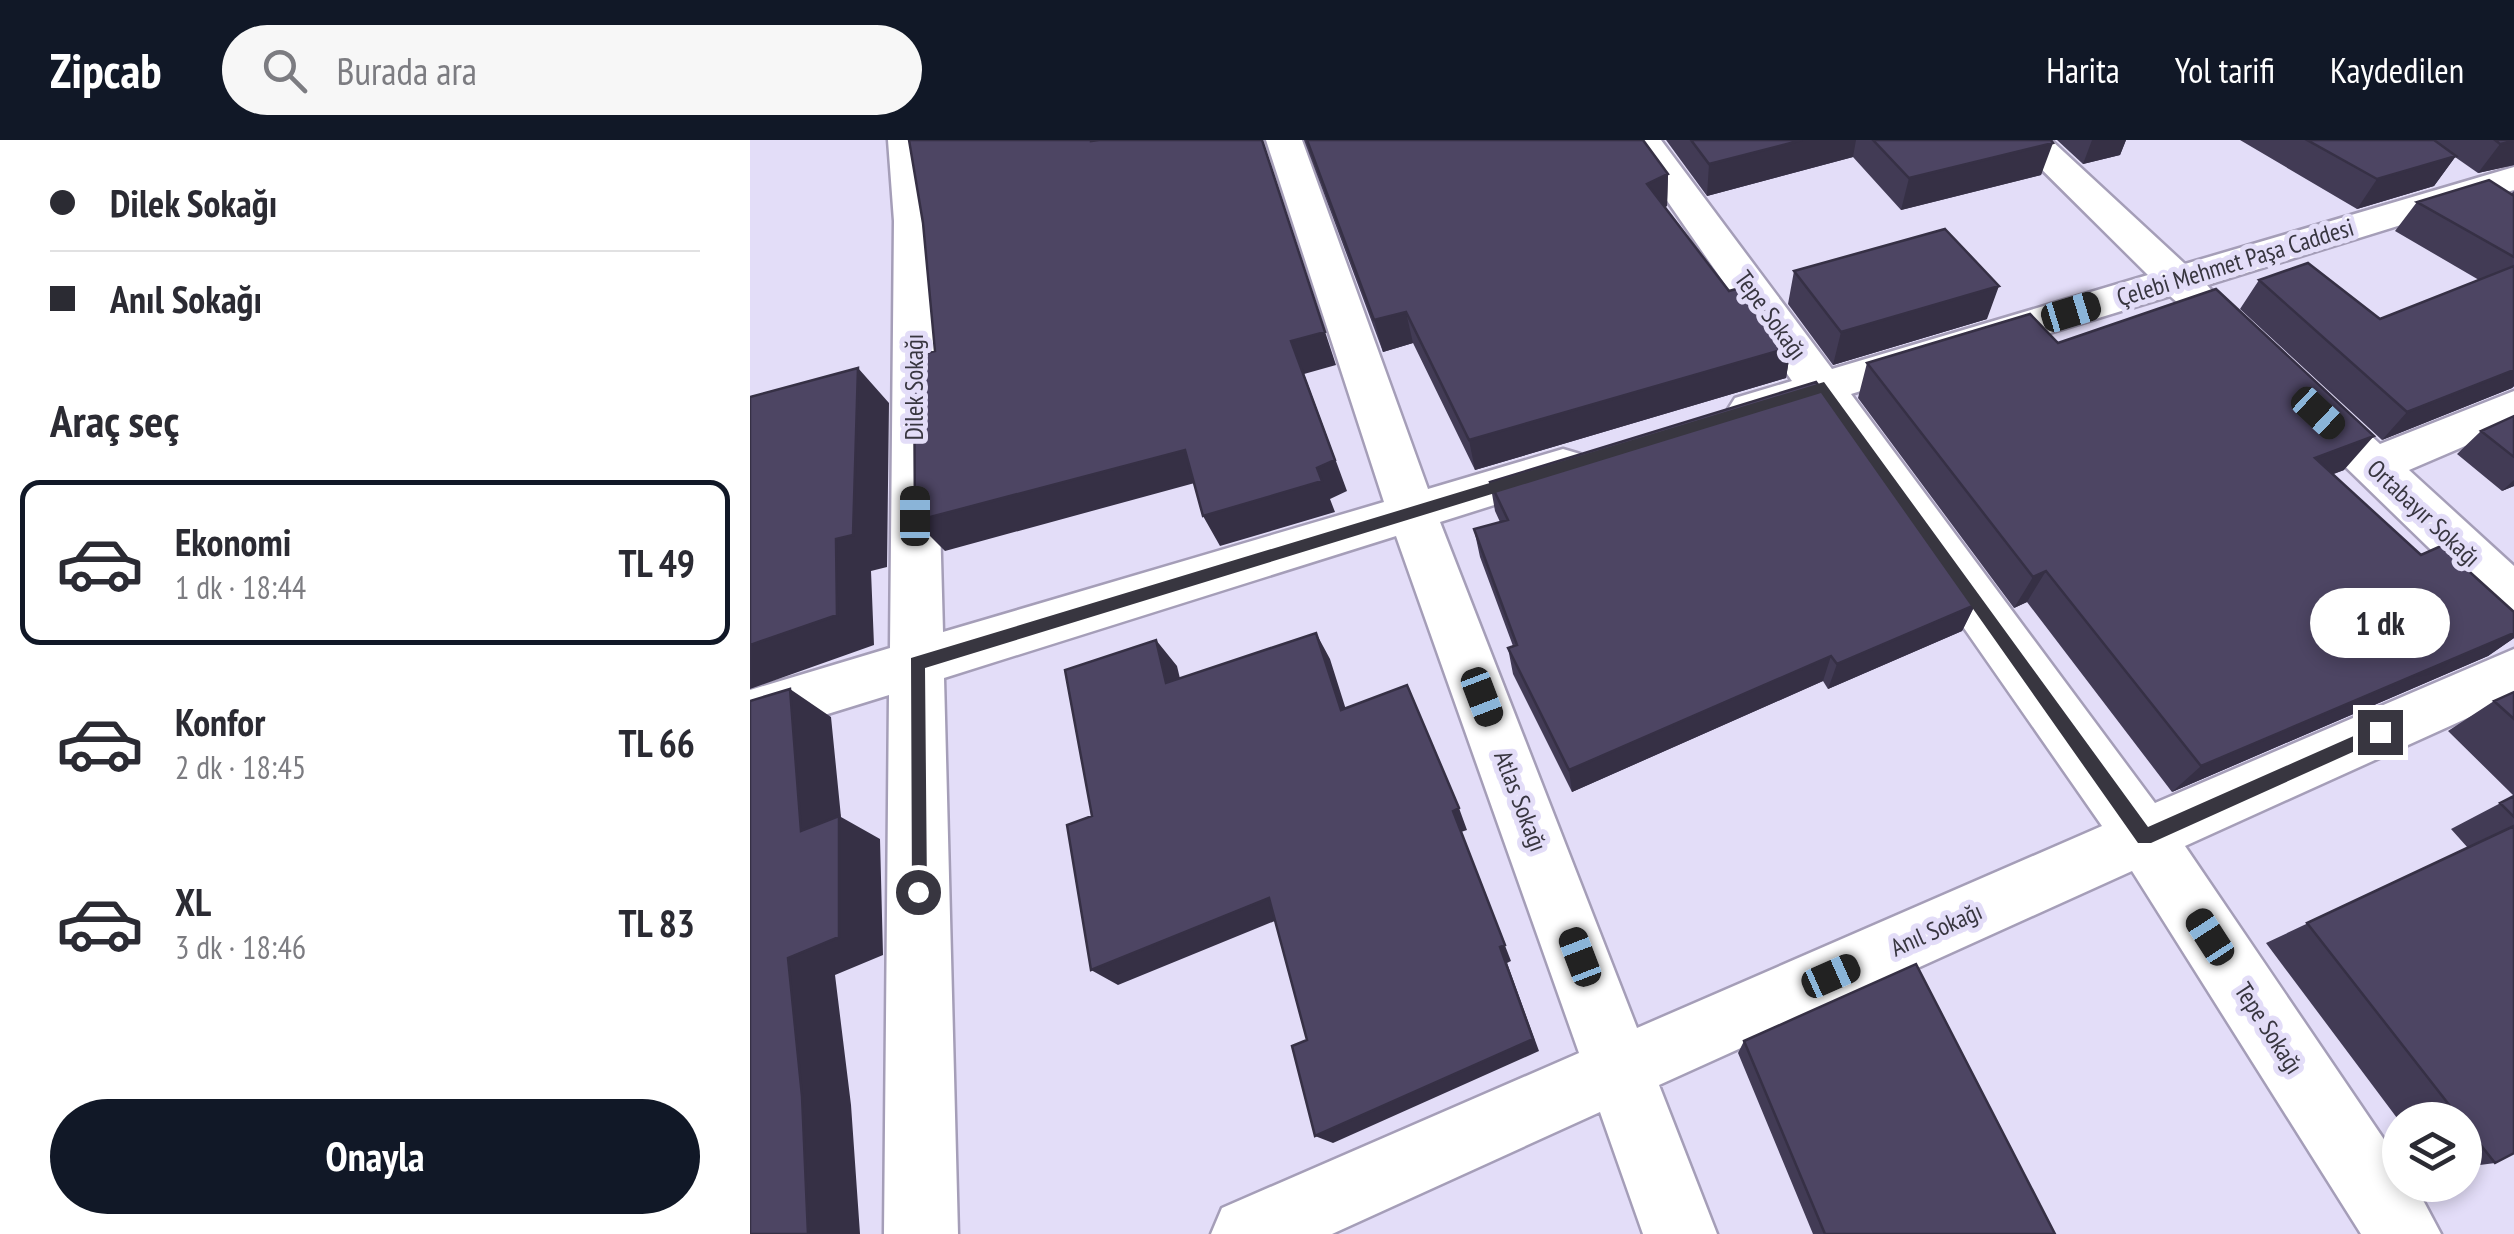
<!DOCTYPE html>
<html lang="tr">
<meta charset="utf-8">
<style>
:root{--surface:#fff;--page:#f7f7f7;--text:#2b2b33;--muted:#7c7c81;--line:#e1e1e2;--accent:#111827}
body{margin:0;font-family:"PT Sans Narrow",sans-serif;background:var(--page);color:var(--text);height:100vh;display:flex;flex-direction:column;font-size:38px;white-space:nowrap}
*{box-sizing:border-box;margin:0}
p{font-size:32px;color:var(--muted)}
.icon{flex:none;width:55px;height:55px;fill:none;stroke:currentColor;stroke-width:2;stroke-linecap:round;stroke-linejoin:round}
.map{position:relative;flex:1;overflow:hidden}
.drawer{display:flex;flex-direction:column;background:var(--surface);width:750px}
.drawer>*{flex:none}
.guide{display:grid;align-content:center;height:220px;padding:0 50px;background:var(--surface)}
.controls{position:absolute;left:1632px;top:962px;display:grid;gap:20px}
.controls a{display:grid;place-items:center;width:100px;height:100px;border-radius:50%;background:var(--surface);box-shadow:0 5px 15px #0003;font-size:50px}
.end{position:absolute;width:45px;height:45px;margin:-22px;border:12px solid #383640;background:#fff;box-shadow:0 0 0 5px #fff}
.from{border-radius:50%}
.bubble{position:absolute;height:70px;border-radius:35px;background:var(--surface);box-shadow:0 5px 15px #0003;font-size:32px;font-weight:600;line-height:70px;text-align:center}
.car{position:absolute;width:30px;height:60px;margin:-30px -15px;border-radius:12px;box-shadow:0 0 8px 2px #0007;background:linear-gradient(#222 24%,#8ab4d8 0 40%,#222 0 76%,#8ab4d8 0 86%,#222 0)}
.guide b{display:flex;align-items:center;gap:35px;height:95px;font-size:38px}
.guide b+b{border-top:2px solid var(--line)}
.guide i{width:25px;height:25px;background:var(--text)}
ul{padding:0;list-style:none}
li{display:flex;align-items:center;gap:30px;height:165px;margin:0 20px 15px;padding:0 30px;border:5px solid transparent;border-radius:20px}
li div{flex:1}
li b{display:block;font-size:38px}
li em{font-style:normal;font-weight:600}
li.selected{border-color:var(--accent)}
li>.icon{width:90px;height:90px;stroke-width:1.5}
h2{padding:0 50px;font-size:45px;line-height:120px}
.cta{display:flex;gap:20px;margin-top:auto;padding:20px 50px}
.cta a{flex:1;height:115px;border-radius:60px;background:var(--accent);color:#fff;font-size:40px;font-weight:600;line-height:115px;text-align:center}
header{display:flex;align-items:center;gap:60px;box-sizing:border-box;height:140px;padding:0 50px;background:var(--accent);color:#fff}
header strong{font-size:48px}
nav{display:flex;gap:55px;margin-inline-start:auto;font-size:35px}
.search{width:700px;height:90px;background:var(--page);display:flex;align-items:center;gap:25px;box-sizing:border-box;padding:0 35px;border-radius:55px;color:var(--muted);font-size:38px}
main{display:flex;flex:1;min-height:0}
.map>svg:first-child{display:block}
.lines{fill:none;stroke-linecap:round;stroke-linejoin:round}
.street-casing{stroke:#a59eb8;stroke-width:5}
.street{fill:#fff;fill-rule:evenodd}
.wall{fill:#423b55}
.shaded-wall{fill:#363045}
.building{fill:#4d4563;stroke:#363045;stroke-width:2.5}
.route{fill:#383640}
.labels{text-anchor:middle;stroke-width:10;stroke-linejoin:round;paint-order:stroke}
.street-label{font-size:25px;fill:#383640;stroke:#e3ddf8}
</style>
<header>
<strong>Zipcab</strong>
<div class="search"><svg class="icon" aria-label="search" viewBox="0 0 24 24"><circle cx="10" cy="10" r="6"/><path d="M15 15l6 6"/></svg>Burada ara</div>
<nav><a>Harita</a><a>Yol tarifi</a><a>Kaydedilen</a></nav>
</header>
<main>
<section class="drawer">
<div class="guide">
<b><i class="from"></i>Dilek Sokağı</b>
<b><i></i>Anıl Sokağı</b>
</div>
<h2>Araç seç</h2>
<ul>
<li class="selected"><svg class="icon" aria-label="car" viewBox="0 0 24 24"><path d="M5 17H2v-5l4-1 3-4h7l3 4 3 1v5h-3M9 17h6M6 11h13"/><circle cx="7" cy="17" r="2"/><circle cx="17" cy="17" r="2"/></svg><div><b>Ekonomi</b><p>1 dk · 18:44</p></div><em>TL 49</em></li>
<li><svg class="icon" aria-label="car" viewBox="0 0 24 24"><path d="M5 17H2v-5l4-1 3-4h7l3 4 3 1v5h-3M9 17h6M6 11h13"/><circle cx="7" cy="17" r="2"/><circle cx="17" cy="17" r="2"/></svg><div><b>Konfor</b><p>2 dk · 18:45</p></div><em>TL 66</em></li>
<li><svg class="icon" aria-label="car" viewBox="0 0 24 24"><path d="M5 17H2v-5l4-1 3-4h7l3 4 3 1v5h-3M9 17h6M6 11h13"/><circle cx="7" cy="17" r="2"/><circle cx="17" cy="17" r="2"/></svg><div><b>XL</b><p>3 dk · 18:46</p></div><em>TL 83</em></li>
</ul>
<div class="cta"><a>Onayla</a></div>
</section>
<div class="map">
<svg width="1764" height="1094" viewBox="0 0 1764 1094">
<rect width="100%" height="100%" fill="#e3ddf8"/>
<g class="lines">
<g class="street-casing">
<path id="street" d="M138,0H174L182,81L193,492L634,362L516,0H552L678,349L813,309L830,314L837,326L830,338L690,382L887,888L1352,686L1060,267L1001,285L985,280L978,269L985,258L1042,241L875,0H911L1082,229L1398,135L1262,0H1301L1435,124L1764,27V50L1457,145L1469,159L1463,169C1443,174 1435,170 1420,156L1101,254L1405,663L1764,509V557L1435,706L1650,1023V1045H1665L1691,1094H1611L1382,731L909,945L967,1094H893L850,972L582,1094H461L472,1068L829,913L646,396L194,538L208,1094H134L139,555L0,598V550L140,508L144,81Z
M1554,244L1570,249L1630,304L1764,251V285L1659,330L1764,426V479L1746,473L1538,271L1531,260L1538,249Z"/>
</g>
<use href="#street" class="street"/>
</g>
<path class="wall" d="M554,0H893L918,34L917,66L915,67L979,151L1041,207L1036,238L725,330L663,203L633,212Z
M916,0H1301L1291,35L1151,70L1103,17L957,56Z
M1307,0H1376L1370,15L1333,24Z
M1490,0H1764V25L1728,33L1705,17L1684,46L1607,69Z
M1764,51V246L1762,248L1632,300L1490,169L1509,140L1630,179L1729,140L1645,91L1667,62L1761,54Z
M1044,131L1237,179L1083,225L1038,164Z
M1308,203L1594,330L1583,334L1671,415L1764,472V498L1738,516L1422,652L1277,462L1264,468L1108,258L1117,223Z
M1764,276V346L1752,351L1707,314L1731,291Z
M740,342L1225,465L1212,491L1078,549L1073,541L822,652L763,534L758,508L763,506L730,417L724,389L750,382L745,371Z
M1764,552V1013L1745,1023L1715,1027V980H1650V982L1516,803L1718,708L1701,689L1764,656L1698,591L1744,561Z
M994,901L1305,1094H1063L988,913Z"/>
<path class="shaded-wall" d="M512,0L586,225L554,234L597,351L580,359L585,372L470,406L453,376L567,328L541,201Z
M1052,0H1106L1103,17L957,56L959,24Z
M1342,0H1376L1370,15L1333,24Z
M1764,1V25L1728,33L1750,4Z
M1303,3L1291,35L1151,70L1159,38Z
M1706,16L1684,46L1607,69L1627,39Z
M918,34L917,66L897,76V44Z
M1249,146L1237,179L1083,225L1091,192Z
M656,172L663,203L633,212L624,180Z
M1041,207L1036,238L725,330L719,300Z
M1764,220V246L1762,248L1632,300L1657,272Z
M108,228L139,263L137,427L121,431L124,505L0,549V505Z
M1624,296L1594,330L1537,352L1565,318Z
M435,310L452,341L195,411L165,381Z
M1764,340V346L1752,351Z
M1296,431L1277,462L1264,468L1283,437Z
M1225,465L1212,491L1078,549L1087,524Z
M566,493L580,519L604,595L591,570Z
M1764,493V498L1738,516L1422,652L1451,626Z
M406,500L427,526L437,568L416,543Z
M1081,516L1073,541L822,652L819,630Z
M40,549L81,577L91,677L130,699L133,815L85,835L101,965L110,1094H58L38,818L51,691Z
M709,668L717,690L711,692L761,821L757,823L789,911L583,1003L565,996L703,671Z
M519,758L537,776L368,845L341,830Z"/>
<path class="building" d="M159,0H341V1L349,0H512L575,192L541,201L585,320L567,328L572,341L453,376L435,310L165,381L164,216L185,211L173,83Z
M557,0H893L918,34L897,44L979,151L997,146L1041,207L719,300L656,172L624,180Z
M941,0H1052L959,24Z
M1123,0H1301L1303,3L1159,38Z
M1557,0H1684L1706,16L1627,39Z
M1745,0H1764V1L1750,4Z
M1739,40L1764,56V117L1667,62Z
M1195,89L1249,146L1091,192L1044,131Z
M1558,123L1630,179L1764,126V230L1657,272L1509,140Z
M1466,149L1624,296L1565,318L1671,415L1691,406L1764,472V493L1451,626L1296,431L1283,437L1117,223L1280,174L1308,203Z
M108,228L103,395L86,399L87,475L0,505V257Z
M1066,242L1225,465L1087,524L1081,516L819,630L758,508L767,505L724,389L758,380L740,342Z
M1764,276V317L1731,291Z
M566,493L591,570L657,545L709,668L703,671L755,805L750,807L783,899L565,996L542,906L557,900L519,758L341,830L317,685L342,676L315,530L406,500L416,543Z
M40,549L51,691L89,676V797L38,818L52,956L58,1094H0V561Z
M1764,552V579L1744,561Z
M1764,656V677L1750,663Z
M1764,686V1013L1745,1023L1715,985V980H1711L1557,783Z
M1166,824L1305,1094H1075L994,901Z"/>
<path class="route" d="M1074,242L1398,687L1624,587H1636V597L1401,703H1388L1071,253L175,528L177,752L175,758H162L161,518Z"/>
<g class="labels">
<g class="street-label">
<text transform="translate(1485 122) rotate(-17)" y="9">Çelebi Mehmet Paşa Caddesi</text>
<text transform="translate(1021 175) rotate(54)" y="9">Tepe Sokağı</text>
<text transform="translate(164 247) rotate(-90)" y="9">Dilek Sokağı</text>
<text transform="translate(1674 373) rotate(43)" y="9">Ortabayır Sokağı</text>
<text transform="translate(771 661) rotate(69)" y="9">Atlas Sokağı</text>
<text transform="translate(1186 789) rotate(-24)" y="9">Anıl Sokağı</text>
<text transform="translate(1519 888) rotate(57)" y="9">Tepe Sokağı</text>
</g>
</g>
</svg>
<div class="controls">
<a><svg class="icon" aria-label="layers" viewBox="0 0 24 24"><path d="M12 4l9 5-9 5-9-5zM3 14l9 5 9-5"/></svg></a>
</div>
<i class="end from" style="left:168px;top:752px"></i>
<i class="end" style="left:1630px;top:592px"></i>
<div class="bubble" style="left:1560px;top:448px;width:140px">1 dk</div>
<i class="car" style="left:1321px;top:172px;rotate:73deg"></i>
<i class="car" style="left:1568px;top:273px;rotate:133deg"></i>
<i class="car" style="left:165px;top:376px;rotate:0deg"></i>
<i class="car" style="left:732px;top:557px;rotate:159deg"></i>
<i class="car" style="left:1460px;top:797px;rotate:327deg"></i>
<i class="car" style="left:830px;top:817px;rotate:339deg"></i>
<i class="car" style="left:1081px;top:836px;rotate:66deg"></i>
</div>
</main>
